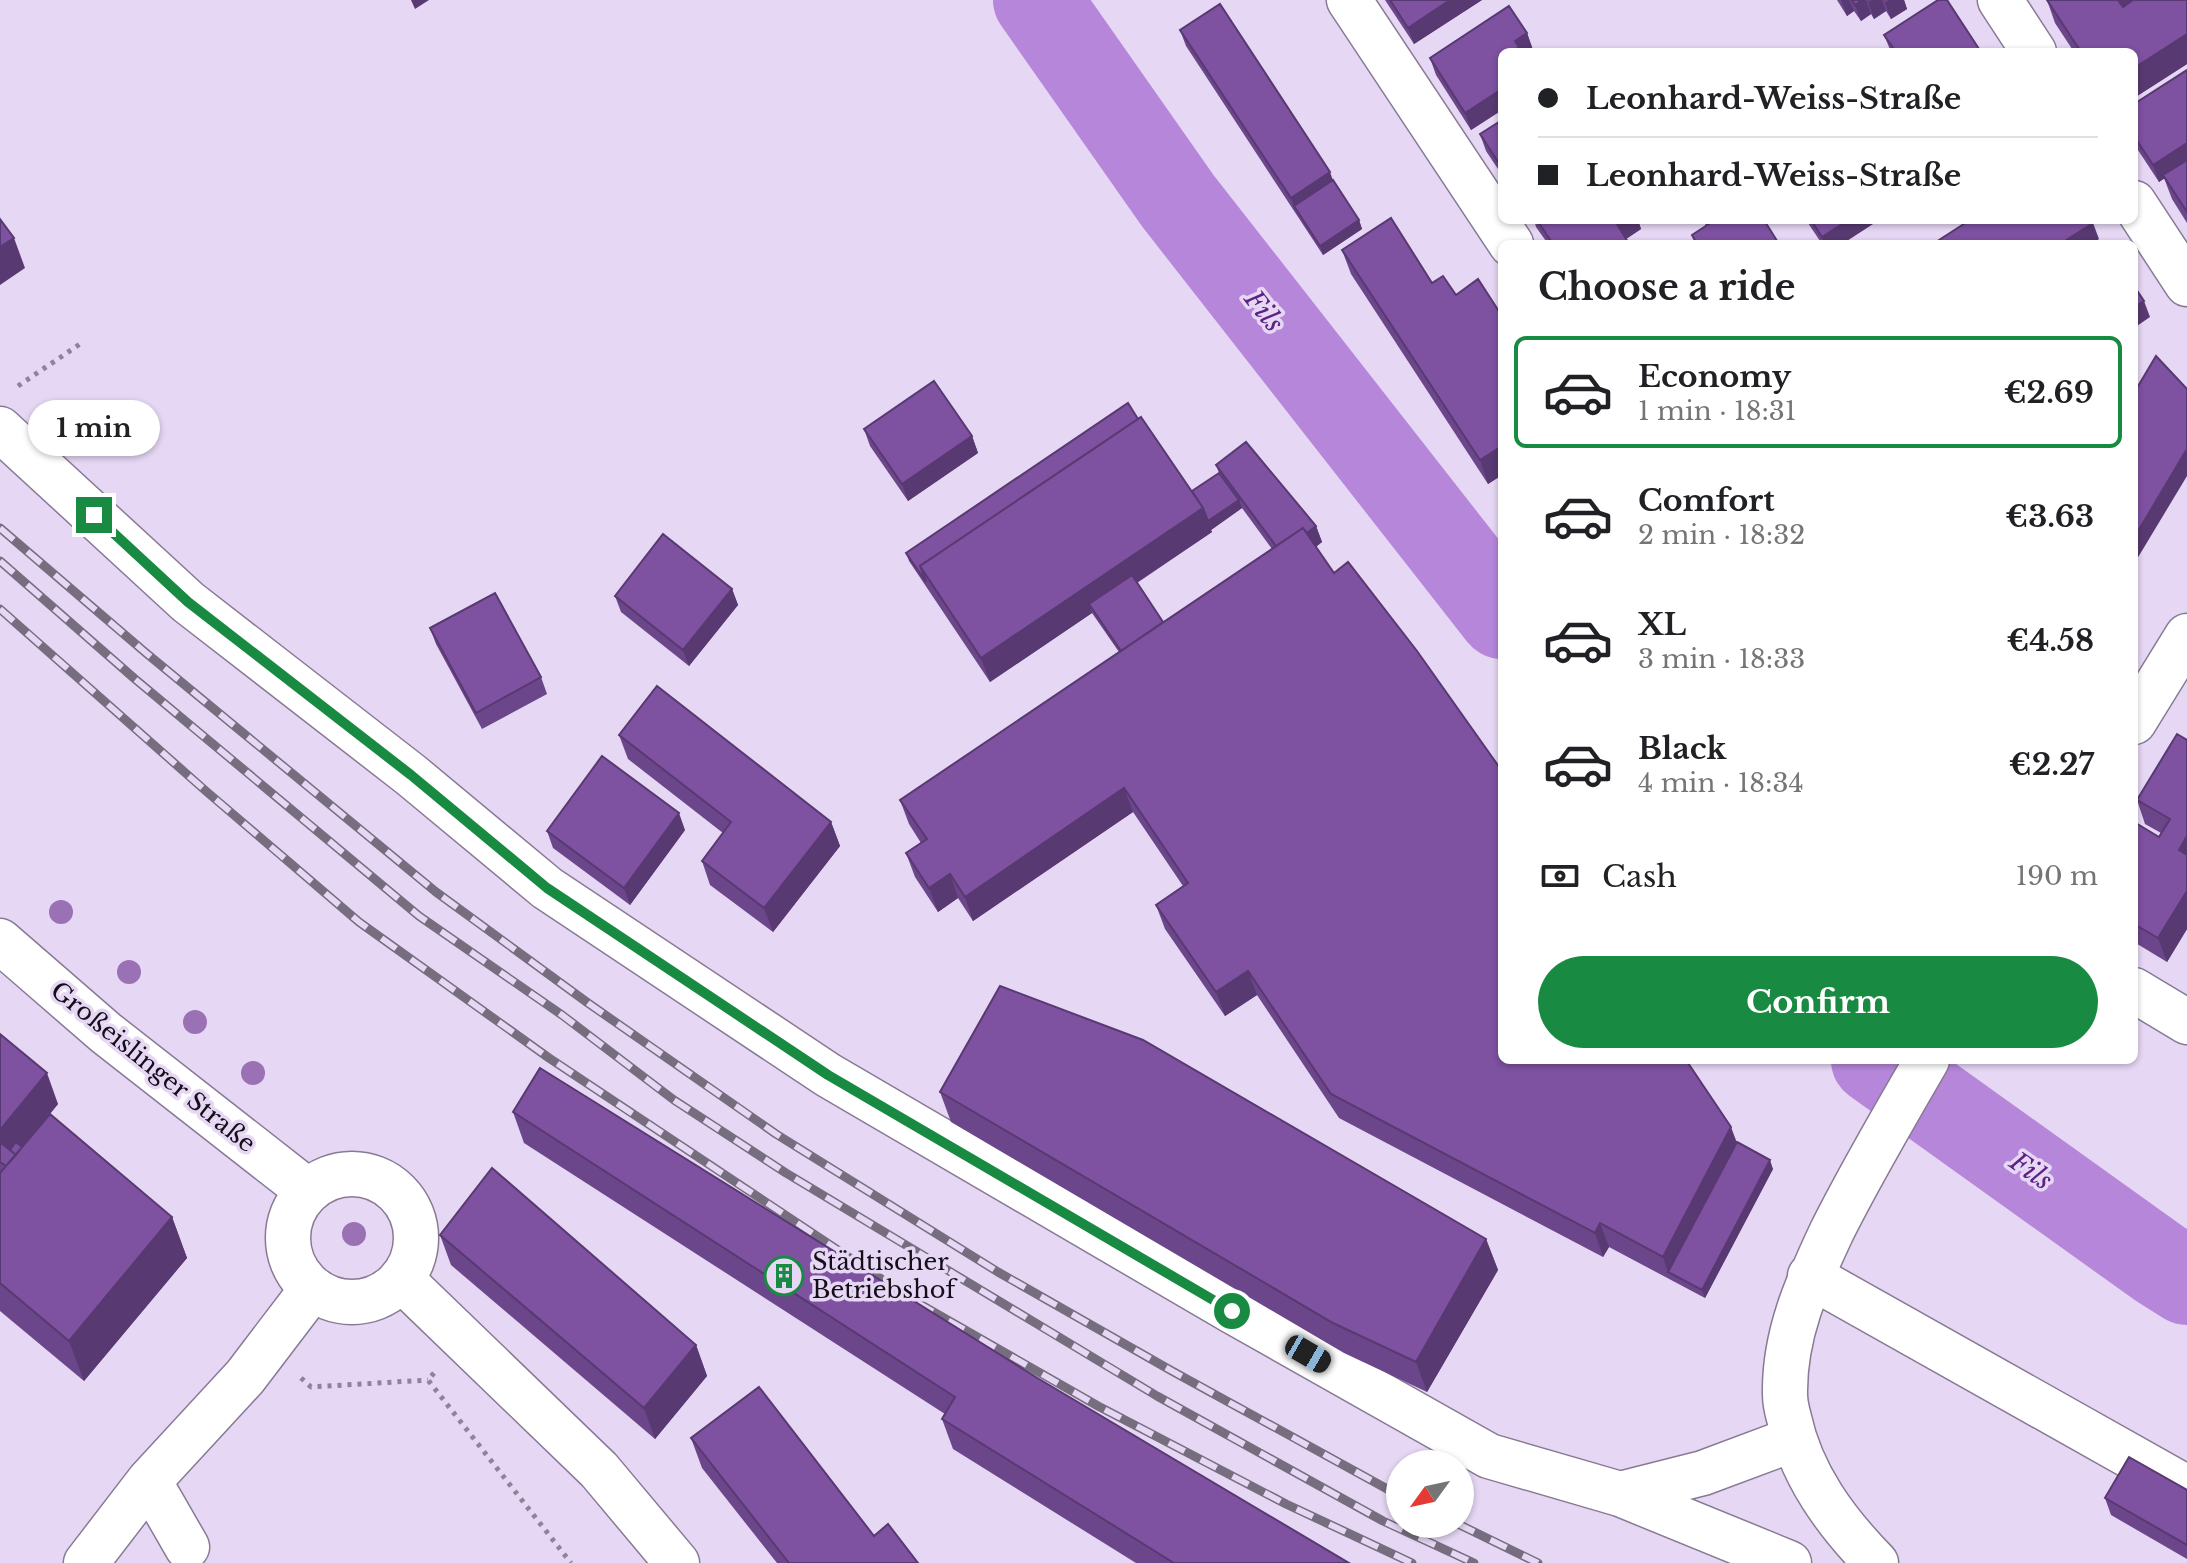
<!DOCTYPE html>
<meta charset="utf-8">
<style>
:root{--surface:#fff;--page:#f2f2f2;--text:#202124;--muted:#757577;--line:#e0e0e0;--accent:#198a42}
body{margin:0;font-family:"Libre Baskerville",serif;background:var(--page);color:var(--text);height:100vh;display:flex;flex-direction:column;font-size:30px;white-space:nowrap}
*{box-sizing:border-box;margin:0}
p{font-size:26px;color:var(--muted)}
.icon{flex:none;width:44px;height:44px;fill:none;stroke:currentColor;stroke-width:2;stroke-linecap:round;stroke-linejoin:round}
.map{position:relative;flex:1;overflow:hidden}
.side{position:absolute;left:1498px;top:240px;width:640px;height:824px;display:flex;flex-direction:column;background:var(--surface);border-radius:12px;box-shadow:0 2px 6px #0004}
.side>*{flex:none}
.top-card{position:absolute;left:1498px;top:48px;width:640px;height:176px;border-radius:12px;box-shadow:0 2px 6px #0004;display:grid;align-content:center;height:176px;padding:0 40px;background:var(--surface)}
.needle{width:52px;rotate:237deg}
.controls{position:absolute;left:1386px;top:1450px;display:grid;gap:16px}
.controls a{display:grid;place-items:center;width:88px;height:88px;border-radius:50%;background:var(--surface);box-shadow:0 2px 6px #0004;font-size:40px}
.end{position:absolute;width:36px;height:36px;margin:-18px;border:10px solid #198a42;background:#fff;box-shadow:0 0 0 4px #fff}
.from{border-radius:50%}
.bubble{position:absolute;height:56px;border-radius:28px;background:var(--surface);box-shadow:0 2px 6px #0004;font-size:26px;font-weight:700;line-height:56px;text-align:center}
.car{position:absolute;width:24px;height:48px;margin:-24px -12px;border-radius:10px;box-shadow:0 0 6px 2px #0007;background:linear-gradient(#222 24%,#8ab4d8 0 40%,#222 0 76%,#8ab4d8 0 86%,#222 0)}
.top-card b{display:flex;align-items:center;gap:28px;height:76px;font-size:30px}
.top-card b+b{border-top:2px solid var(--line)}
.top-card i{width:20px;height:20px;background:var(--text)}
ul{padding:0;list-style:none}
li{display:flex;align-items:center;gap:24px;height:112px;margin:0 16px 12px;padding:0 24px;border:4px solid transparent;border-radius:12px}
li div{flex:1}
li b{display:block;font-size:30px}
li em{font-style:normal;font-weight:700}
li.selected{border-color:var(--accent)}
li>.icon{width:72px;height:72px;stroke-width:1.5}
h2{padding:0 40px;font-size:36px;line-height:96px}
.pay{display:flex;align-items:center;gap:20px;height:88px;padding:0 40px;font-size:30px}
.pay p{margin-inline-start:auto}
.button{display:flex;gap:16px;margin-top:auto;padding:16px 40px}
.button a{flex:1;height:92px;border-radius:48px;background:var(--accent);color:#fff;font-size:32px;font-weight:700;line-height:92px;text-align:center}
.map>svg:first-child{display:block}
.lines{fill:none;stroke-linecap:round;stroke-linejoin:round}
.river{stroke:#b586da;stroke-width:88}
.minor-casing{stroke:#887a94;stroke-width:47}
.major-casing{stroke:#887a94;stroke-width:47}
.path{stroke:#8e8398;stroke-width:5;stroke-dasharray:4 6;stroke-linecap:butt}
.minor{stroke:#fff;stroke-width:44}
.major{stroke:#fff;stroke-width:44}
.rail-casing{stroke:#766d7f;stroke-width:9}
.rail{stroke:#e6d7f4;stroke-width:6;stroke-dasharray:18;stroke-linecap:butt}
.tree{fill:#9a71b5}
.wall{fill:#6c468a;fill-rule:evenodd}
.shaded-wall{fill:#583971}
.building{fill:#7e51a1;stroke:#583971;stroke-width:2}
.route{stroke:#198a42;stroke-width:10}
.labels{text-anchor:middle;stroke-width:7;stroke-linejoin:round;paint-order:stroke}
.street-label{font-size:24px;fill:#130e17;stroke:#e6d7f4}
.poi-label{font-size:24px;fill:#130e17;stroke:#e6d7f4;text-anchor:start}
.water-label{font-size:26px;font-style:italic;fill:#5d2184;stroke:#e6d7f4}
</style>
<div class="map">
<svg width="2187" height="1563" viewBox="0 0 2187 1563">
<rect width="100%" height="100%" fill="#e6d7f4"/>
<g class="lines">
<path class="river" d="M1037,0L1178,201L1502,615
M1875,1060L2160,1264L2187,1281"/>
<g class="minor-casing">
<path id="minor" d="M1349,0L1511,244
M2000,0L2034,52
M2134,203L2187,284
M0,429L188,602L411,775L547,888L828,1075L1232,1311L1489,1456L1620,1494L1789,1563
M2134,990L2187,1022
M1810,1276L2187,1488
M1620,1494L1703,1473L1794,1439
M187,1547L149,1481L245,1377L312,1289
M86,1563L149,1481"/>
</g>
<g class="major-casing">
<path id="major" d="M2134,722L2187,636
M0,941L106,1033L308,1191
M288 1238a64 64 0 1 1 128 0a64 64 0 1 1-128 0Z
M401,1279L599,1470L677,1563
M1876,1563C1836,1522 1801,1475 1789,1418C1787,1411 1785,1402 1785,1394C1784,1335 1807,1284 1832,1231C1861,1173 1894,1117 1927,1060"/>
</g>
<path class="path" d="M18,386L80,344
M434,1373L428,1380L571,1563
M301,1378L311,1387L428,1380"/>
<use href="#minor" class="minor"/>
<use href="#major" class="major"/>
<g class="rail-casing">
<path id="rail" d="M0,528L146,653L436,892L588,1003L776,1134L998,1272L1172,1371L1400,1496
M0,561L135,679L419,916L562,1015L674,1100L786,1173L1157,1396L1383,1521L1474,1563
M0,609L207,792L359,922L549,1058L916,1302L1098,1406L1286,1504L1412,1563
M1458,1524L1538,1563"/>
</g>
<use href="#rail" class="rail"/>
</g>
<g class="tree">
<circle cx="61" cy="912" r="12"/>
<circle cx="129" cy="972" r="12"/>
<circle cx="195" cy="1022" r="12"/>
<circle cx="253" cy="1073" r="12"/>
<circle cx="354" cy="1234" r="12"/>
</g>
<path class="wall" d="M1385,0H1482L1414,44Z
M1837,0H1904L1907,9L1891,19L1886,11L1874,19L1871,14L1861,21L1854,11L1847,16Z
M2047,0L2187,64L2134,98V52H2074L2055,23Z
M1509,6L1527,33L1533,50L1529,52H1502V110L1471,130L1436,75L1430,58Z
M1180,30L1333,180L1359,220L1362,229L1323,255L1186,46Z
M1884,35L1981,52H1891Z
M2187,70V223L2172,199L2164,178L2159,182L2134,144V104Z
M1502,120V175L1486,151L1480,134Z
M1534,220H1638L1641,229L1626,239L1629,244H1548L1536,227Z
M1806,220H1879L1842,244H1822Z
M1342,250L1432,283L1502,316V475L1488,484L1351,274Z
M1138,419L1192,491L1219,473L1216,465L1316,526L1322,542L1316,547L1502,1060L1737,1142L1773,1169L1705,1298L1609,1247L1603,1257L1339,1118L1257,995L1225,1016L1165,929L1156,905L1183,886L1133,812L973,921L958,898L938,912L915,877L906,853L921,843L909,824L900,800L1119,652L1092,613L990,682L909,561L906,553ZM1242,508L1272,549L1163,622L1137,583L1212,532L1211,530Z
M864,429L972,436L978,453L908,501L870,446Z
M732,589L738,605L689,666L621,612L615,596Z
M430,628L541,677L547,694L482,729L436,644Z
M619,735L831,822L840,846L773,932L710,885L702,861L723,833L628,759Z
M2187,740V929L2167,962L2134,942V822L2159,837L2161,833L2145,824L2137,800Z
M685,830L630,905L553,848L547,831Z
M0,1034L58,1104L50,1114L172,1217L187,1258L84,1381L0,1311Z
M940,1092L1486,1239L1498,1270L1427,1392L1344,1353L951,1122Z
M513,1112L1039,1379L1349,1563H1136L953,1449L942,1419L945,1414L524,1143Z
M440,1235L696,1345L707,1376L655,1439L451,1265Z
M691,1438L874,1536L918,1563H777L702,1468Z
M2187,1490V1559L2111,1515L2105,1498Z"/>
<path class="shaded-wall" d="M411,0H429L415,9Z
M1450,0H1482L1414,44L1408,28Z
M1841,0H1849L1854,11L1847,16Z
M1862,0H1866L1871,14L1861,21L1855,5Z
M1872,0H1882L1886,11L1874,19L1868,2Z
M1889,0H1904L1907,9L1891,19L1885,3Z
M2115,0H2143L2121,14Z
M1527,33L1533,50L1529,52H1513L1515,41Z
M2187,34V64L2134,98V68Z
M1502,89V110L1471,130L1465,113Z
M2187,143V164L2159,182L2153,165Z
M1330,172L1336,189L1294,206L1291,198Z
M1359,220L1362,229L1323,255L1320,246Z
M1623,220H1638L1641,229L1623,241L1617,224Z
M1848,220H1879L1842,244H1824L1822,237Z
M2093,223L2099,239L2092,244H2060Z
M14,238L25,268L0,285V247Z
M2144,301L2150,317L2134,328V307Z
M972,436L978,453L908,501L902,484Z
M1502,446V475L1488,484L1480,460Z
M2187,449V476L2134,564V538Z
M1239,500L1242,508L1211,530L1212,532L1094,611L1089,604L1092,613L990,682L981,658L1203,508Z
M1316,526L1322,542L1286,569L1280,553Z
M732,589L738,605L689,666L683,650Z
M1124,788L1133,812L973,921L965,897Z
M679,813L685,830L630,905L624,888Z
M831,822L840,846L773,932L764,908Z
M2187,836V872L2179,850Z
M950,874L958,898L938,912L929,888Z
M2187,891V929L2167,962L2158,938Z
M1248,971L1257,995L1225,1016L1216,992Z
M47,1073L58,1104L12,1159L0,1145V1130Z
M1731,1127L1740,1151L1668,1272L1663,1257Z
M1770,1160L1773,1169L1705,1298L1702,1290Z
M172,1217L187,1258L84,1381L69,1341Z
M1600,1223L1609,1247L1603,1257L1595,1233Z
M1486,1239L1498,1270L1427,1392L1416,1362Z
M696,1345L707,1376L655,1439L644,1408Z"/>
<path class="building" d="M1390,0H1450L1408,28Z
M1852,0H1862L1855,5Z
M1938,0H1947L1981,52H1896L1884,35Z
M2047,0H2118L2123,7L2133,0H2187V34L2134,68V52H2081Z
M1220,4L1330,172L1291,198L1180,30Z
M1509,6L1527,33L1515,41L1519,47L1513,52H1502V89L1465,113L1430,58Z
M2187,70V143L2153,165L2134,136V104Z
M1502,120V168L1480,134Z
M2187,160V212L2163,175Z
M1333,180L1359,220L1320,246L1294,206Z
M1391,218L1432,283L1443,276L1456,295L1478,279L1502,316V446L1480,460L1342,250Z
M0,219L14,238L0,247Z
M1537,220H1623L1617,224L1629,244H1553Z
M1703,220H1715L1707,225Z
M1715,220H1764L1779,244H1697L1692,235Z
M1811,220H1848L1822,237Z
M1970,220H2091L2093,223L2060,244H1933Z
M2134,286L2144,301L2134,307Z
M2156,356L2187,389V449L2134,538V393Z
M934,381L972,436L902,484L864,429Z
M1128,403L1138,419L920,566L926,582L906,553Z
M1141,417L1203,508L981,658L920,566Z
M1246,442L1316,526L1307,533L1303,528L1276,546L1216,465Z
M1219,473L1239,500L1208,521L1203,508L1192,491Z
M1303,528L1334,573L1348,562L1417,651L1502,771V1060H1686L1731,1127L1663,1257L1600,1223L1595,1233L1331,1094L1248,971L1216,992L1156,905L1188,883L1124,788L965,897L950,874L929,888L906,853L927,839L900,800Z
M663,534L732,589L683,650L615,596Z
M1132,575L1163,622L1121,651L1089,604Z
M495,593L541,677L476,713L430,628Z
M657,686L831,822L764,908L702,861L731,822L619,735Z
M2177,734L2187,740V836L2179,850L2187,855V891L2158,938L2134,924V822L2159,837L2170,819L2137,800Z
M602,756L679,813L624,888L547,831Z
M1000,986L1143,1040L1486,1239L1416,1362L1333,1323L940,1092Z
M0,1034L47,1073L0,1130Z
M540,1068L1039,1379L1349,1563H1174L942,1419L955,1397L513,1112Z
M50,1114L172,1217L69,1341L0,1283V1173Z
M0,1142L16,1155L6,1166L0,1162Z
M16,1142L22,1147L16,1155L10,1150Z
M1737,1142L1770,1160L1702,1290L1668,1272Z
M492,1168L696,1345L644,1408L440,1235Z
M759,1387L874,1536L888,1524L918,1563H789L691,1438Z
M2129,1457L2187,1490V1545L2105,1498Z"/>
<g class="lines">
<path class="route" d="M94,515L188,602L411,775L547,888L828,1075L1232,1311"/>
</g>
<defs>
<g id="building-ring" transform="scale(2)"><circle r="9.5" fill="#e6d7f4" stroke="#198a42" stroke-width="1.5"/><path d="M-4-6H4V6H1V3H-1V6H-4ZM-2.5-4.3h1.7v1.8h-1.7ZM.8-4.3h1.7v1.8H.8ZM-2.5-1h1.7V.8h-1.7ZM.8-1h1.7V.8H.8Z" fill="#198a42"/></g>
</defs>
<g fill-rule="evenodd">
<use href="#building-ring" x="784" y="1276"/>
</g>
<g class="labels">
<g class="street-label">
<text transform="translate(153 1067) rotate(39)" y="8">Großeislinger Straße</text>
</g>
<g class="poi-label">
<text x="812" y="1270">Städtischer<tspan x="812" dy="28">Betriebshof</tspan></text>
</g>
<g class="water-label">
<text transform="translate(1264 311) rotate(52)" y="9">Fils</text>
<text transform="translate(2031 1171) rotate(35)" y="9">Fils</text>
</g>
</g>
</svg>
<div class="controls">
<a><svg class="needle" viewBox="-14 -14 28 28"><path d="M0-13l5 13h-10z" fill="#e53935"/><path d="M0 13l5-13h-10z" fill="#757577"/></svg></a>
</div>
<i class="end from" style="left:1232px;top:1311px"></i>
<i class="end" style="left:94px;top:515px"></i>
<div class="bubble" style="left:28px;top:400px;width:132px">1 min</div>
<i class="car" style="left:1308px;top:1354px;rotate:120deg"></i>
<div class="top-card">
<b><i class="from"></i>Leonhard-Weiss-Straße</b>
<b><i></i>Leonhard-Weiss-Straße</b>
</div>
<section class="side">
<h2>Choose a ride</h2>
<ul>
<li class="selected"><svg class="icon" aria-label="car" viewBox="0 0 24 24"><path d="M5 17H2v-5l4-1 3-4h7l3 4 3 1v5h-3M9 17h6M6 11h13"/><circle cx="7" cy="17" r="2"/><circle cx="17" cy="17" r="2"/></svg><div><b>Economy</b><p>1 min · 18:31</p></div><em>€2.69</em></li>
<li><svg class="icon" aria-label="car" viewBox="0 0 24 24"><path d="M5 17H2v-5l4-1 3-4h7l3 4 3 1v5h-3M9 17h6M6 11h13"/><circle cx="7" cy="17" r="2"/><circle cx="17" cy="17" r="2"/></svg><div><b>Comfort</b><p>2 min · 18:32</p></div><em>€3.63</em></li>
<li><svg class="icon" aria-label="car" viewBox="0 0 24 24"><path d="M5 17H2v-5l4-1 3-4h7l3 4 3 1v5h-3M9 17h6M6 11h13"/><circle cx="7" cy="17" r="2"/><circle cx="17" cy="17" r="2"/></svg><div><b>XL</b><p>3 min · 18:33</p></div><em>€4.58</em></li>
<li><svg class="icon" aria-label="car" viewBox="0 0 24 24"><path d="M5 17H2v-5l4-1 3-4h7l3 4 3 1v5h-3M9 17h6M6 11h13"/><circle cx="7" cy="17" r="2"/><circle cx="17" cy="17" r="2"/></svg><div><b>Black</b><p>4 min · 18:34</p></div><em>€2.27</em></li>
</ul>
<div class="pay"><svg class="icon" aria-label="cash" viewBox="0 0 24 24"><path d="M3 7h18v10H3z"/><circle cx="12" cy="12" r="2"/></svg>Cash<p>190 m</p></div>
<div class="button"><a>Confirm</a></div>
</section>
</div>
